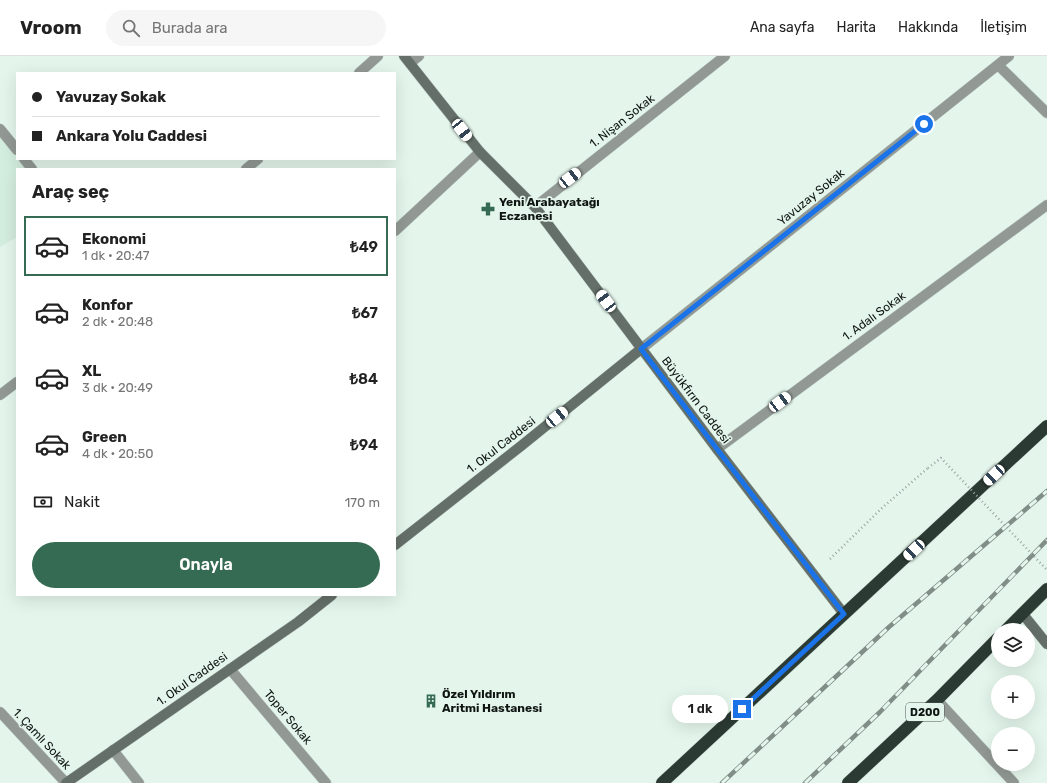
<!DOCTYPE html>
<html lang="tr">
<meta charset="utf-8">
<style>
:root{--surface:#fff;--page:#f6f6f6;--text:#222;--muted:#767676;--line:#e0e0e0;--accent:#356b52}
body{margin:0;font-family:Rubik,sans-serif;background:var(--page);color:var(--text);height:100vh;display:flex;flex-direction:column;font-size:15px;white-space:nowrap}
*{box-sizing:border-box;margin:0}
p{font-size:13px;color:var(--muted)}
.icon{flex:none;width:22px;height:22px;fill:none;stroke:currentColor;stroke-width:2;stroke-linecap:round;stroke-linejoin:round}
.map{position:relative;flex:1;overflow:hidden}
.drawer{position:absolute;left:16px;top:112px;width:380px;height:428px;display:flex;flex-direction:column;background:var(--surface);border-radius:0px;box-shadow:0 4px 16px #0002}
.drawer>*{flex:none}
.banner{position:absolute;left:16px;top:16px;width:380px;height:88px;border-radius:0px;box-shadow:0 4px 16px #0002;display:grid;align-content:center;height:88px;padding:0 16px;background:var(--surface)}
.buttons{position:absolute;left:991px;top:567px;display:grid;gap:8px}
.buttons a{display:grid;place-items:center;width:44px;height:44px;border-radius:50%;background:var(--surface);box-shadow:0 4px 16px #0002;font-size:20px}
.end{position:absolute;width:18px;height:18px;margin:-9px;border:5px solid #1a73e8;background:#fff;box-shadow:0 0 0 2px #fff}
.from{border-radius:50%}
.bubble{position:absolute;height:28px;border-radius:14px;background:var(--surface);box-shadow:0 4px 16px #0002;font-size:13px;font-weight:600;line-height:28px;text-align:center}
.car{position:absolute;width:12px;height:24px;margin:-12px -6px;border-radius:5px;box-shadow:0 0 3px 1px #0007;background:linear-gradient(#fff 24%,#345 0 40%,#fff 0 76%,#345 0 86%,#fff 0)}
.banner b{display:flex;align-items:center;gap:14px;height:38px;font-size:15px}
.banner b+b{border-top:1px solid var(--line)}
.banner i{width:10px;height:10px;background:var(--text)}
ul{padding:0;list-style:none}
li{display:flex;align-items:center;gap:12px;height:60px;margin:0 8px 6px;padding:0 8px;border:2px solid transparent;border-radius:0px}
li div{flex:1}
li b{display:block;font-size:15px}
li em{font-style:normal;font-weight:600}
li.on{border-color:var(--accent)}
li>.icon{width:36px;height:36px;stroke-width:1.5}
h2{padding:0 16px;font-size:18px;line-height:48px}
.pay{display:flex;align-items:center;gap:10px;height:44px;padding:0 16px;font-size:15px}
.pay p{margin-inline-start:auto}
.primary-button{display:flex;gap:8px;margin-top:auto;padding:8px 16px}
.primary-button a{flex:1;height:46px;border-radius:24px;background:var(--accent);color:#fff;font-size:16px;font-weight:600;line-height:46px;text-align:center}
header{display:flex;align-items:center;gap:24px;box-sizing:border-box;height:56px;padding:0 20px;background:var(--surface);border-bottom:1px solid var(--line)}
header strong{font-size:19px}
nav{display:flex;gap:22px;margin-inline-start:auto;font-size:14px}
.search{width:280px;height:36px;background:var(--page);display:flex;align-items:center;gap:10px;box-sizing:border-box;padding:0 14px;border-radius:22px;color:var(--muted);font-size:15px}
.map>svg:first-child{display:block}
.built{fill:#d3edde}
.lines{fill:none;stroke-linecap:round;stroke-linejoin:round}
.street-casing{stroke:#c2d2c9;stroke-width:11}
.secondary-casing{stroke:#c2d2c9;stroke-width:11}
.highway-casing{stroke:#c2d2c9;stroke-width:13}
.path{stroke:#97a59e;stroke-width:2.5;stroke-dasharray:1 3;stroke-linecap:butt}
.street{stroke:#929995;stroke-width:10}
.secondary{stroke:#656f69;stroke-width:10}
.highway{stroke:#2b3a32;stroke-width:12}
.rail-casing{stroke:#818e87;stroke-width:4.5}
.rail{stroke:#e4f6ec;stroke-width:3;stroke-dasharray:9;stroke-linecap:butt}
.path-bridge{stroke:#97a59e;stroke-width:2.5;stroke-dasharray:1 3;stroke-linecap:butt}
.route{stroke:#1a73e8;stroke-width:5}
.labels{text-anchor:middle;stroke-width:3.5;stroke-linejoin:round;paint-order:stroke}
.shield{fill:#e4f6ec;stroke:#4f5853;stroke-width:1}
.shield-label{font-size:11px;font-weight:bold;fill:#0f1512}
.street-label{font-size:12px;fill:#0f1512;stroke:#e4f6ec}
.poi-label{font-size:12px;font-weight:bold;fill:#0f1512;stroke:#e4f6ec;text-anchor:start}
</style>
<header>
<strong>Vroom</strong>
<div class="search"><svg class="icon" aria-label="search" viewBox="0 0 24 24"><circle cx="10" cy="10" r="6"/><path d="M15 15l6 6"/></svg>Burada ara</div>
<nav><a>Ana sayfa</a><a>Harita</a><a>Hakkında</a><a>İletişim</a></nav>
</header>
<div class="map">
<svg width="1047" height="727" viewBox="0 0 1047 727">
<rect width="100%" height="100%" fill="#e4f6ec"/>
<path class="built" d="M0,78L17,98V103H21L30,113H17V181L0,191Z"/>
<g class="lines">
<g class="street-casing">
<path id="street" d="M410,7L419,0
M998,9L1047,57
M359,17L378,0
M0,73L17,94
M24,103L32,113
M246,113L258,103
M535,151L725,0
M395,175L480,96
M641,293L1009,0
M0,339L17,326
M717,393L1047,149
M230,613L326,727
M937,644L1014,727
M0,656L66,727
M113,694L139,727"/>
</g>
<g class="secondary-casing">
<path id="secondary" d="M404,0L480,96L535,151L717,393L844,558
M395,489L521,390L641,293
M1022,557L1047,588
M66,727L298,566L332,539"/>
</g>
<g class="highway-casing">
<path id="highway" d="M1006,574L1047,533
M662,727L1047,370
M848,727L937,644L998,582"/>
</g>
<path class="path" d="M830,503L882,452L928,412"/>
<use href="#street" class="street"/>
<use href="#secondary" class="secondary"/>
<use href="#highway" class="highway"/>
<g class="rail-casing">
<path id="rail" d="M722,727L889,571L1047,435
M805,727L880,656L1047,484"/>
</g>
<use href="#rail" class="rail"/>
<path class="path-bridge" d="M928,412L941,402L1047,514"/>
</g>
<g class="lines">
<path class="route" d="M742,653L844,558L717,393L641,293L924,68"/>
</g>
<defs>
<g id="pharmacy-bare" transform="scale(1.08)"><path d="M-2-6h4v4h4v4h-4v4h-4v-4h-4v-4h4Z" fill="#356b52" stroke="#e4f6ec" stroke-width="2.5" paint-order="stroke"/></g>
<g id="building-bare" transform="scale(1.08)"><path d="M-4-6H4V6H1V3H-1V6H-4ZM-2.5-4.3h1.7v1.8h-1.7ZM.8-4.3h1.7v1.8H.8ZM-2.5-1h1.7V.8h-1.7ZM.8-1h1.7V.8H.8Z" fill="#356b52" stroke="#e4f6ec" stroke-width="2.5" paint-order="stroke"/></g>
</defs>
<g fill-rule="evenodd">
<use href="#pharmacy-bare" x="488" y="153"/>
<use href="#building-bare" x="431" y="645"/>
</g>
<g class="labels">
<rect class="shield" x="906" y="647" width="38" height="18" rx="3"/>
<g class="shield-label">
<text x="925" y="660">D200</text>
</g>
<g class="street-label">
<text transform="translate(622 65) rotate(-38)" y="4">1. Nişan Sokak</text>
<text transform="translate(811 141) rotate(-39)" y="4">Yavuzay Sokak</text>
<text transform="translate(874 260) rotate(-36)" y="4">1. Adalı Sokak</text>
<text transform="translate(696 344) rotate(53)" y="4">Büyükfırın Caddesi</text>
<text transform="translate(501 389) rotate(-38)" y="4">1. Okul Caddesi</text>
<text transform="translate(192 623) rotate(-35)" y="4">1. Okul Caddesi</text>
<text transform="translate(288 661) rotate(50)" y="4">Toper Sokak</text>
<text transform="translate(42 683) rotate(47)" y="4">1. Çamlı Sokak</text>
</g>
<g class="poi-label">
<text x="499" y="150">Yeni Arabayatağı<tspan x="499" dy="14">Eczanesi</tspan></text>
<text x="442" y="642">Özel Yıldırım<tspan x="442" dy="14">Aritmi Hastanesi</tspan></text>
</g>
</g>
</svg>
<div class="buttons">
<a><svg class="icon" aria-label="layers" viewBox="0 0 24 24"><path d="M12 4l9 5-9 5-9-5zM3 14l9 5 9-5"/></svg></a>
<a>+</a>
<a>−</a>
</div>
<i class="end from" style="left:924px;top:68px"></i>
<i class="end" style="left:742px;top:653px"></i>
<div class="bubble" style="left:672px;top:639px;width:56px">1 dk</div>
<i class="car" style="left:462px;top:74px;rotate:142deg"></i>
<i class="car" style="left:570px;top:122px;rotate:52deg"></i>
<i class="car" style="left:606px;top:245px;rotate:323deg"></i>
<i class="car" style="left:780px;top:346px;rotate:53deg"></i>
<i class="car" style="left:557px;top:361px;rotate:51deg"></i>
<i class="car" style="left:994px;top:419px;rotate:227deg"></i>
<i class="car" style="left:914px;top:494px;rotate:227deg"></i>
<div class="banner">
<b><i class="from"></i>Yavuzay Sokak</b>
<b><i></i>Ankara Yolu Caddesi</b>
</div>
<section class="drawer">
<h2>Araç seç</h2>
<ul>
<li class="on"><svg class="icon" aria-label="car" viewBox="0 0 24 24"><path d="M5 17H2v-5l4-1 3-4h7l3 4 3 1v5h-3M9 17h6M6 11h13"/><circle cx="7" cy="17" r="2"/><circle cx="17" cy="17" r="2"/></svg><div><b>Ekonomi</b><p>1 dk · 20:47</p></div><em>₺49</em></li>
<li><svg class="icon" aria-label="car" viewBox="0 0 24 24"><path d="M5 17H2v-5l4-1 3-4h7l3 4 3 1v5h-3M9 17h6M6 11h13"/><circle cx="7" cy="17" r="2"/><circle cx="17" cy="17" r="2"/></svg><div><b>Konfor</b><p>2 dk · 20:48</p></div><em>₺67</em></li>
<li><svg class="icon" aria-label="car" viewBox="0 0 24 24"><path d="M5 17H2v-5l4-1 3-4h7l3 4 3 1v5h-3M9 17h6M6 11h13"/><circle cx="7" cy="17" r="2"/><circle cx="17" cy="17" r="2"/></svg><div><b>XL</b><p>3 dk · 20:49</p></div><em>₺84</em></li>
<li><svg class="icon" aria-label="car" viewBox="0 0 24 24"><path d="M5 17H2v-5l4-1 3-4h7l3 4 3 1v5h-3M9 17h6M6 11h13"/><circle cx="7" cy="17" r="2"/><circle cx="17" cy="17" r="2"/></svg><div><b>Green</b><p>4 dk · 20:50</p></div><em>₺94</em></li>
</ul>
<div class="pay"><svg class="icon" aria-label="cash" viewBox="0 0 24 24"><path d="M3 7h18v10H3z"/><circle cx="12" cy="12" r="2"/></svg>Nakit<p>170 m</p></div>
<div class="primary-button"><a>Onayla</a></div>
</section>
</div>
